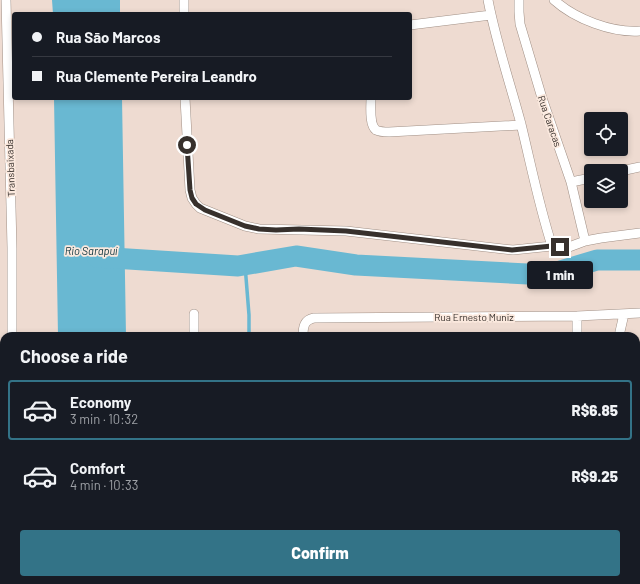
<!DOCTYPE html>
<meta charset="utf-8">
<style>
:root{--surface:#171b24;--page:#20242c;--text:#f1f3f6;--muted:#9ea1a6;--line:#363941;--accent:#337387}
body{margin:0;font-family:Barlow,sans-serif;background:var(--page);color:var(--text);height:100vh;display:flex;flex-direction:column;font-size:15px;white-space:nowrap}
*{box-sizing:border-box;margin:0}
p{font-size:13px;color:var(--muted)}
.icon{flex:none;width:22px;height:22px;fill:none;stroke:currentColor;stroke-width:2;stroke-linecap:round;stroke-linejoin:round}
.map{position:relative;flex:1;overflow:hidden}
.sheet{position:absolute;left:0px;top:332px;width:640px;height:252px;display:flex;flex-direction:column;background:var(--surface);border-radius:12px 12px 0 0;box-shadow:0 2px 6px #0003}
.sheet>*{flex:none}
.hud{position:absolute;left:12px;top:12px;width:400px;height:88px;border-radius:4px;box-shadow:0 2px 6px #0003;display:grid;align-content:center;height:88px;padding:0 20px;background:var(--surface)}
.fabs{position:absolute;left:584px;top:112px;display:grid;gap:8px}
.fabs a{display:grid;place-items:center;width:44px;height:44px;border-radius:4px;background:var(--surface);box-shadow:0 2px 6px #0003;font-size:20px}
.end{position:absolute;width:18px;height:18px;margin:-9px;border:5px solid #37302c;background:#fff;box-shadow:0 0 0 2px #fff}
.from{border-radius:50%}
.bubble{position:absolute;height:28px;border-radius:4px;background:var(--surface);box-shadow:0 2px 6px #0003;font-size:13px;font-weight:800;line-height:28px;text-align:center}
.hud b{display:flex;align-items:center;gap:14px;height:38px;font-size:15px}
.hud b+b{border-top:1px solid var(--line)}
.hud i{width:10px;height:10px;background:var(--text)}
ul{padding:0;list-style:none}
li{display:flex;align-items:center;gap:12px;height:60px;margin:0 8px 6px;padding:0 12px;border:2px solid transparent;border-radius:4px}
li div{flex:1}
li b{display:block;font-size:15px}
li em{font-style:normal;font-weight:800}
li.on{border-color:var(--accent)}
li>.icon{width:36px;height:36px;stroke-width:1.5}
h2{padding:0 20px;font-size:18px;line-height:48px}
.button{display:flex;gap:8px;margin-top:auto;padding:8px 20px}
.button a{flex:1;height:46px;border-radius:4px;background:var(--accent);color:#fff;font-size:16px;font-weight:800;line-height:46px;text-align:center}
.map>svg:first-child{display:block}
.water{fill:#69b8d2}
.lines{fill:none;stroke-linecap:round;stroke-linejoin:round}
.stream{stroke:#69b8d2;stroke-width:3.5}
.river{stroke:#69b8d2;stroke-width:21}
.street-casing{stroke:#a19086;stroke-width:10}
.street{stroke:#fff;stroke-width:9}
.route{stroke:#37302c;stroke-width:5}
.labels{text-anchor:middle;stroke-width:3.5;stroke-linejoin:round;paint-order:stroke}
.street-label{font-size:10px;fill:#37302c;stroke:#fbe9de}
.water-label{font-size:11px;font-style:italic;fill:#0a313c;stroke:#fbe9de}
</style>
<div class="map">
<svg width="640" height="584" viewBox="0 0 640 584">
<rect width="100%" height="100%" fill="#eedbd1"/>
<path class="water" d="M52,0H120V14H53Z
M54,98H122L126,336H58Z
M67,580H128V584H67Z"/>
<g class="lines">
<path class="stream" d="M245,265L249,315V336
M253,584V580"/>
<path class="river" d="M97,257L238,266L296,256L356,265L547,275L597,260H640"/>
<g class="street-casing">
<path id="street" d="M6,0L12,248V336
M184,0V14
M488,0C496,42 510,83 521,124C531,165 539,206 552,246
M519,0V12L520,24L542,98L571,182L585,241
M554,0C575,19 612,33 640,31
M410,25L491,15
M185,98L190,190L192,198L196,204L200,208L245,226L259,229L346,231L513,250L552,246L569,247L585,241L601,238L640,233
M371,98C371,105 369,125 376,130C380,132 385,132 389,132L521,125
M621,171L640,167
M571,182L591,178
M194,314V336
M577,316V336
M303,336C303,327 304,320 314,318L577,316L640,313
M619,336L624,314
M636,386L640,391
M636,570L640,569
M19,580V584
M204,580V584
M308,580V584
M422,584L582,580"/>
</g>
<use href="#street" class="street"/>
</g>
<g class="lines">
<path class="route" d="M187,145L190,190L192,198L196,204L205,210L245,226L259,229L276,230L299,229L346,231L512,250L552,246L560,247"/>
</g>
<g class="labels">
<g class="street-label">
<text transform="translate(550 121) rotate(71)" y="4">Rua Caracas</text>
<text transform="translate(10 168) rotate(-92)" y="4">Transbaixada</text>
<text x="474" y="321">Rua Ernesto Muniz</text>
</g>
<g class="water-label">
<text x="91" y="255">Rio Sarapuí</text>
</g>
</g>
</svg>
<div class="fabs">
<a><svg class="icon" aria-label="locate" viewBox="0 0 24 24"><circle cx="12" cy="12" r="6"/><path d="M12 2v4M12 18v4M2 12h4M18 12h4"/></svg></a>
<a><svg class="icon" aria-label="layers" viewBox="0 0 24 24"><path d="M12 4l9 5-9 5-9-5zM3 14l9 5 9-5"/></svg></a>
</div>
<i class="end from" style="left:187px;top:145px"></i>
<i class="end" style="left:560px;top:247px"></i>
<div class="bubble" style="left:527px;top:261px;width:66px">1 min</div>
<div class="hud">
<b><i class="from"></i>Rua Sāo Marcos</b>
<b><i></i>Rua Clemente Pereira Leandro</b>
</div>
<section class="sheet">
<h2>Choose a ride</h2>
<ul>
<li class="on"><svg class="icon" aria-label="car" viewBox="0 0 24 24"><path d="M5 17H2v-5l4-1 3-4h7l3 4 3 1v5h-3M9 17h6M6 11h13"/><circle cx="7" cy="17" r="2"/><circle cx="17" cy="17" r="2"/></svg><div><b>Economy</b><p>3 min · 10:32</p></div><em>R$6.85</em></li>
<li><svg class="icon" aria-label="car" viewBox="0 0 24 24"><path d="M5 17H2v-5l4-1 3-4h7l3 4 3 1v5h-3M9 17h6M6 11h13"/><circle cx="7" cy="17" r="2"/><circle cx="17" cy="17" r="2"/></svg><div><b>Comfort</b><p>4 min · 10:33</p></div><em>R$9.25</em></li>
</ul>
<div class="button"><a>Confirm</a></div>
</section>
</div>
